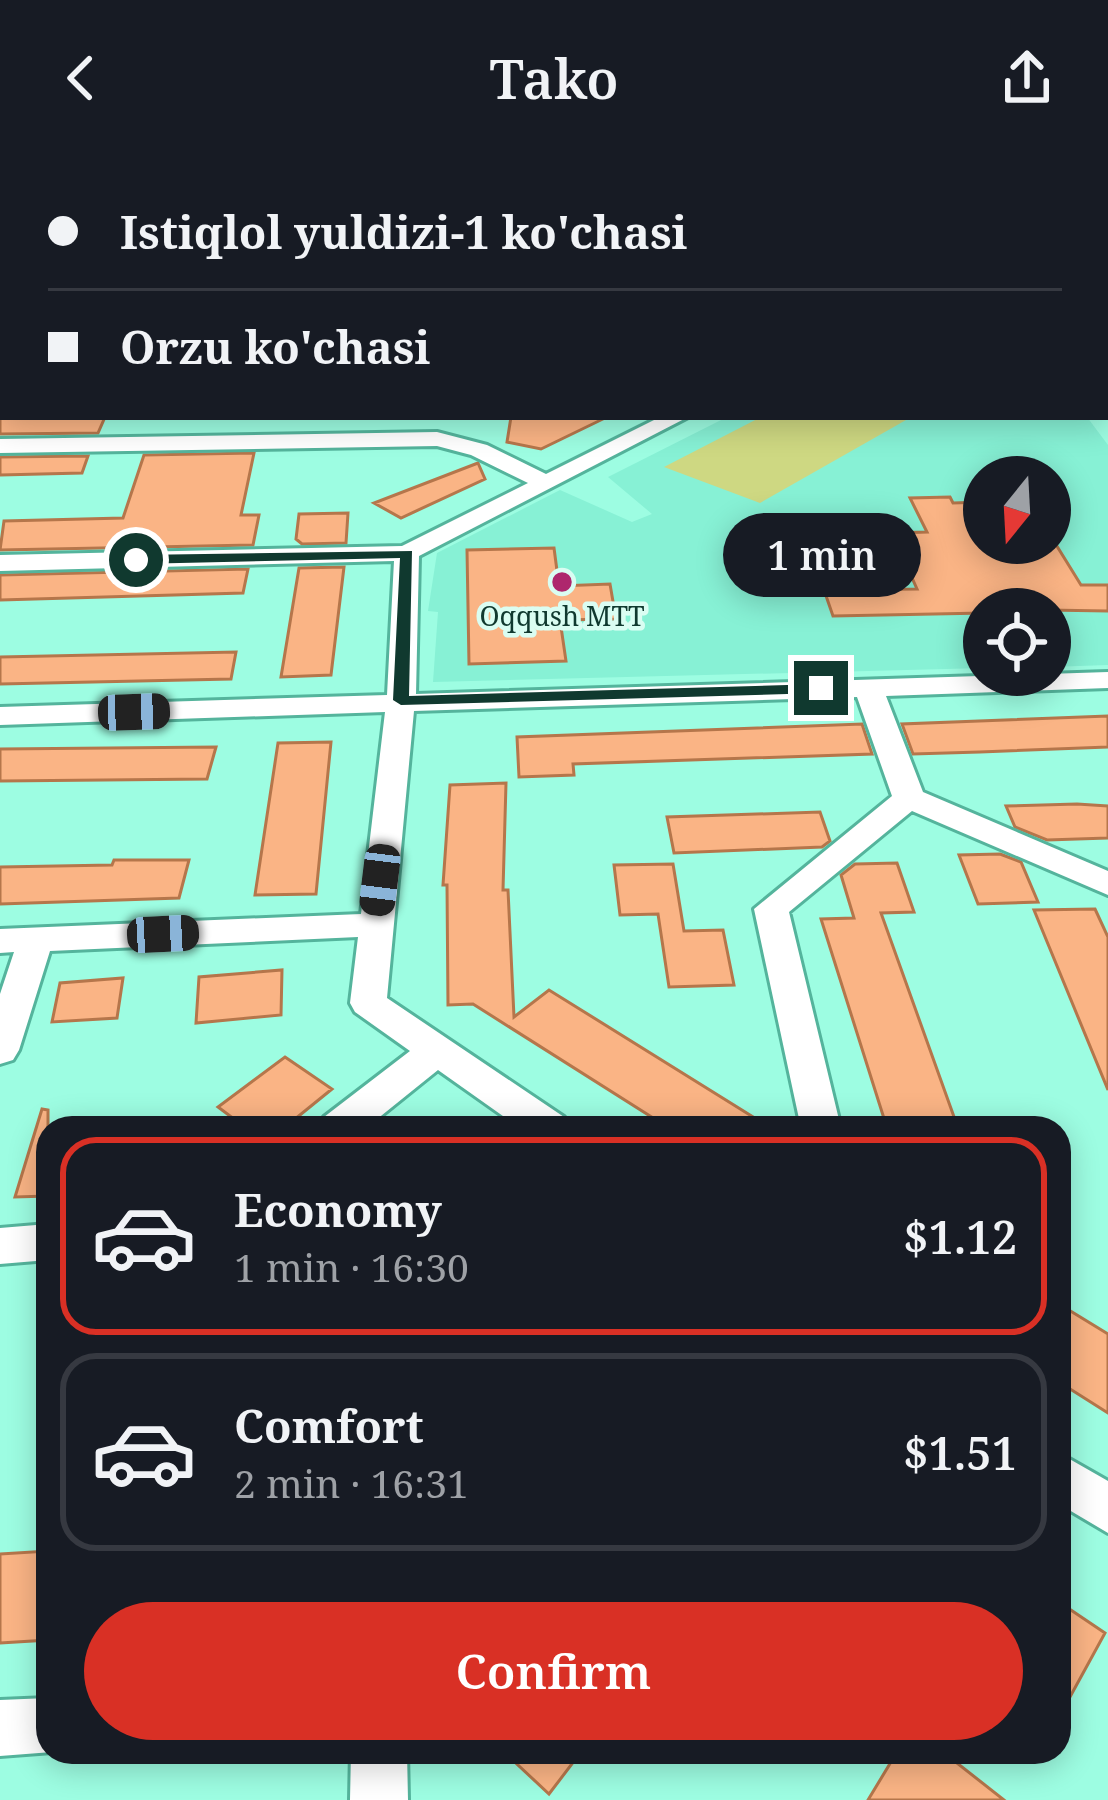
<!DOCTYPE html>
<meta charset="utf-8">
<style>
:root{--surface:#171b24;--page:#242831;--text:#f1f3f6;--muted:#9ea1a6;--line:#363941;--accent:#d93025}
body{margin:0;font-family:"Noto Serif",serif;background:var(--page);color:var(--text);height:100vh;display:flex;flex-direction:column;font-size:45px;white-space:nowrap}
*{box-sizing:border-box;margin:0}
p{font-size:39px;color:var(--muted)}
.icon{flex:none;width:66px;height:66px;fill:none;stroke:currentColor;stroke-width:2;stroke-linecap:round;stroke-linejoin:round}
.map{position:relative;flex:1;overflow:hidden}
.panel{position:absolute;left:36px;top:960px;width:1035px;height:648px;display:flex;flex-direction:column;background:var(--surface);border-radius:36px;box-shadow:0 6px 30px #0003}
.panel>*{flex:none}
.banner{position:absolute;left:0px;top:0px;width:1110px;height:264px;box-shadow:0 6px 30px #0003;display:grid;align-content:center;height:264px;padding:0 48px;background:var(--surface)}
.needle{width:78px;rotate:198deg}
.fabs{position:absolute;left:963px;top:300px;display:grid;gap:24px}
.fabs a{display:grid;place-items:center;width:108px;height:108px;border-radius:50%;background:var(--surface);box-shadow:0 6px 30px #0003;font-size:60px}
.end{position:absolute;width:54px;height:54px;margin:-27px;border:15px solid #10392f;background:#fff;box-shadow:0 0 0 6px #fff}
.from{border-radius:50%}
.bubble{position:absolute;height:84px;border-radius:42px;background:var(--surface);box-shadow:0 6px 30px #0003;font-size:39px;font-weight:600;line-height:84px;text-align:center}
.car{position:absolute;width:36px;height:72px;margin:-36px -18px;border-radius:15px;box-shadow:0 0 9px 3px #0007;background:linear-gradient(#222 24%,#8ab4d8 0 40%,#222 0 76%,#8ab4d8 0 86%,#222 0)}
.banner b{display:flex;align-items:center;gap:42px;height:114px;font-size:45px}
.banner b+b{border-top:3px solid var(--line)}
.banner i{width:30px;height:30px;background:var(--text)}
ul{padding:21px 0 0;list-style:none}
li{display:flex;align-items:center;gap:36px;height:198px;margin:0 24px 18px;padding:0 24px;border:6px solid var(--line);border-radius:36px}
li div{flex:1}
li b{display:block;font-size:45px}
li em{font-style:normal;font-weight:600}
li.on{border-color:var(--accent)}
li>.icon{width:108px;height:108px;stroke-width:1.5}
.primary-button{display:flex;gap:24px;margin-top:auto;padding:24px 48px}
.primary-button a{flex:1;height:138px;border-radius:72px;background:var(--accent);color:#fff;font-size:48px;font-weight:600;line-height:138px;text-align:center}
header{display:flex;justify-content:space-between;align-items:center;height:156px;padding:0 48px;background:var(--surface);font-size:54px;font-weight:600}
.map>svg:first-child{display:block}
.built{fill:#87f1d5;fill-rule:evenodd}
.green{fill:#ced882}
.building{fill:#fab485;stroke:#b5764b;stroke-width:3}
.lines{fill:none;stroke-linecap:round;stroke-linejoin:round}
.street-casing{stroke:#54b49c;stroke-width:6}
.street{fill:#fff;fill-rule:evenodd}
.route{fill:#10392f}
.poi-dot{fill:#ae276d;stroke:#dafdf2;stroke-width:4.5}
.labels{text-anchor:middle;stroke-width:9;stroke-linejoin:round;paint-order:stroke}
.far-poi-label{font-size:27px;fill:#10392f;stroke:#dafdf2}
</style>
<header><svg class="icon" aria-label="back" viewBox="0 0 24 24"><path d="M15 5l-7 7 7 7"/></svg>Tako<svg class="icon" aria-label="share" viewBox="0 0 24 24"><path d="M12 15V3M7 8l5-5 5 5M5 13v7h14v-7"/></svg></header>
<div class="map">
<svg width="1108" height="1644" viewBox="0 0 1108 1644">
<rect width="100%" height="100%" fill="#9dfde2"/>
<path class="built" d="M727,261H1087L1108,289V509L1050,511V453H984V512L433,526L438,456L428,455L437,397L560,334L632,366L652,358L608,321ZM984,321H1050V387H984Z"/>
<path class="green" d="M761,261H897L906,264L760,347L664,311Z"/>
<path class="building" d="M0,261H105L98,277L0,278Z
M511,261H607L541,293L507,286Z
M254,297L241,359H259L253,389L0,394L4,365L123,362L144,299Z
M88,300L82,317L0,319V301Z
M478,307L485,323L401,362L374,347Z
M950,341L953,347L984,346V387H1055L1081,429H1108V455L984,453V457L833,460L824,434L917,433L892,377L927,376L910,342Z
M348,357L346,387L302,388L296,383L299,358Z
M554,392L559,430L610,428L616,463L560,464L566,505L469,508L467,394Z
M344,411L331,519L281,521L299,412Z
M248,413L243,437L0,444V419Z
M236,496L231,523L0,528V501Z
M1108,560V591L980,596L913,598L902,568Z
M862,568L872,598L573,608L574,619L519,621L517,581Z
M331,586L316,738L255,739L278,587Z
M216,591L207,623L0,625V593Z
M506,627L503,734H508L514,861L549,834L771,972H669L473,848L448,849L447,729H443L450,629Z
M1077,648L1108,650V682L1047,684L1015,671L1006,650Z
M820,656L830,685L822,691L674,697L667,661Z
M1000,698L1021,706L1038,746L978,748L959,699Z
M114,704H189L179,742L0,748V711L112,709Z
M897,707L914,756L881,757L958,972H887L821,763L854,762L841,719L855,708Z
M673,708L684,775L723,774L734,829L669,831L658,758L620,759L614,709Z
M1095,753L1108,781V934L1034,754Z
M282,814L281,859L196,867L199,821Z
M123,822L117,862L52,866L60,827Z
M285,901L332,933L284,972H246L218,951Z
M42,953L48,954V1040L15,1041Z
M1059,1148L1108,1178V1257L1059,1226Z
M48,1395V1484L0,1487V1398Z
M1059,1446L1105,1477L1059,1561Z
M504,1596H581L549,1638Z
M897,1596H943L1004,1644H868Z"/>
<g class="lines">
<g class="street-casing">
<path id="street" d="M310,0H485L308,3Z
M584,0H598L599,3H585Z
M840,0H889L891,3H842Z
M0,4H3V14H0Z
M1108,42V53H1107V42Z
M0,54H3V64H0Z
M1107,71H1108V81H1107Z
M0,117H3V127H0Z
M0,194H3V206H0Z
M1108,198V211H1107V198Z
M1107,236H1108V249H1107Z
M660,261H688L419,400L416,538L1108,516V532L886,540L923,636L1108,715V739L912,655L789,756L841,972H801L754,753L892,640L857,541L414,555L387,842L564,961L570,972H520L438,914L366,972H318L324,961L410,895L355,856L350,847L358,781L50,795L19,894L13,904L0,908V838L14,796L0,797V773L361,758L385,556L0,569V551L387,539L394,405L0,415V399L402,390L528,327L471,299L437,290L0,297V283L437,276L487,289L546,318Z
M48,1068V1104L0,1108V1072Z
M1059,1297L1108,1325V1377L1059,1348Z
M48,1542V1596H52L0,1600V1544Z
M351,1596H407L408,1644H350Z"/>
</g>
<use href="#street" class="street"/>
</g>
<path class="route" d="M412,395L409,540L821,528L829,532L821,537L401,549L393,544L400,402L136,408L129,404L136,399Z"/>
<circle class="poi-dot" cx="562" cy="426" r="12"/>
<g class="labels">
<g class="far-poi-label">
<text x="562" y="470">Oqqush MTT</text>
</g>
</g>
</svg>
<div class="fabs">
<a><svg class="needle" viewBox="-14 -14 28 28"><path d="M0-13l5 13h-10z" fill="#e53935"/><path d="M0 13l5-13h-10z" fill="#9ea1a6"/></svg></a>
<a><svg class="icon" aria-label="locate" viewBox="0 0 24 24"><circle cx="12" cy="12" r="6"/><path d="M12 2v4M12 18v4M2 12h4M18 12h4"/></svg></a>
</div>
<i class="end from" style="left:136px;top:404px"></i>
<i class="end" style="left:821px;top:532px"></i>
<div class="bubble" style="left:723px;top:357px;width:198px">1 min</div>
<i class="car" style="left:134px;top:556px;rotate:88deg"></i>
<i class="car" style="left:380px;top:724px;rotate:187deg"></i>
<i class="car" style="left:163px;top:778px;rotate:87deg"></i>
<div class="banner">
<b><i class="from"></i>Istiqlol yuldizi-1 ko'chasi</b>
<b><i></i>Orzu ko'chasi</b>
</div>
<section class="panel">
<ul>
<li class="on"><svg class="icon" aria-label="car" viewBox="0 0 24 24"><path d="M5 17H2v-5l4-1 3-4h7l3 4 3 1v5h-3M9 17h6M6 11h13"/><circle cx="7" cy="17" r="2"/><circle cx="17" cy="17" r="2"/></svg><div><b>Economy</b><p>1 min · 16:30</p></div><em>$1.12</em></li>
<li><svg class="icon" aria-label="car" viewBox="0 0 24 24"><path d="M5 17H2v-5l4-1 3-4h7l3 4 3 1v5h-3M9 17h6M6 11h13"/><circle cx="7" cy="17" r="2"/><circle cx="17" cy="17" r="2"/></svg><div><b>Comfort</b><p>2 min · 16:31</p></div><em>$1.51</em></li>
</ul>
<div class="primary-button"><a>Confirm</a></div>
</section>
</div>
